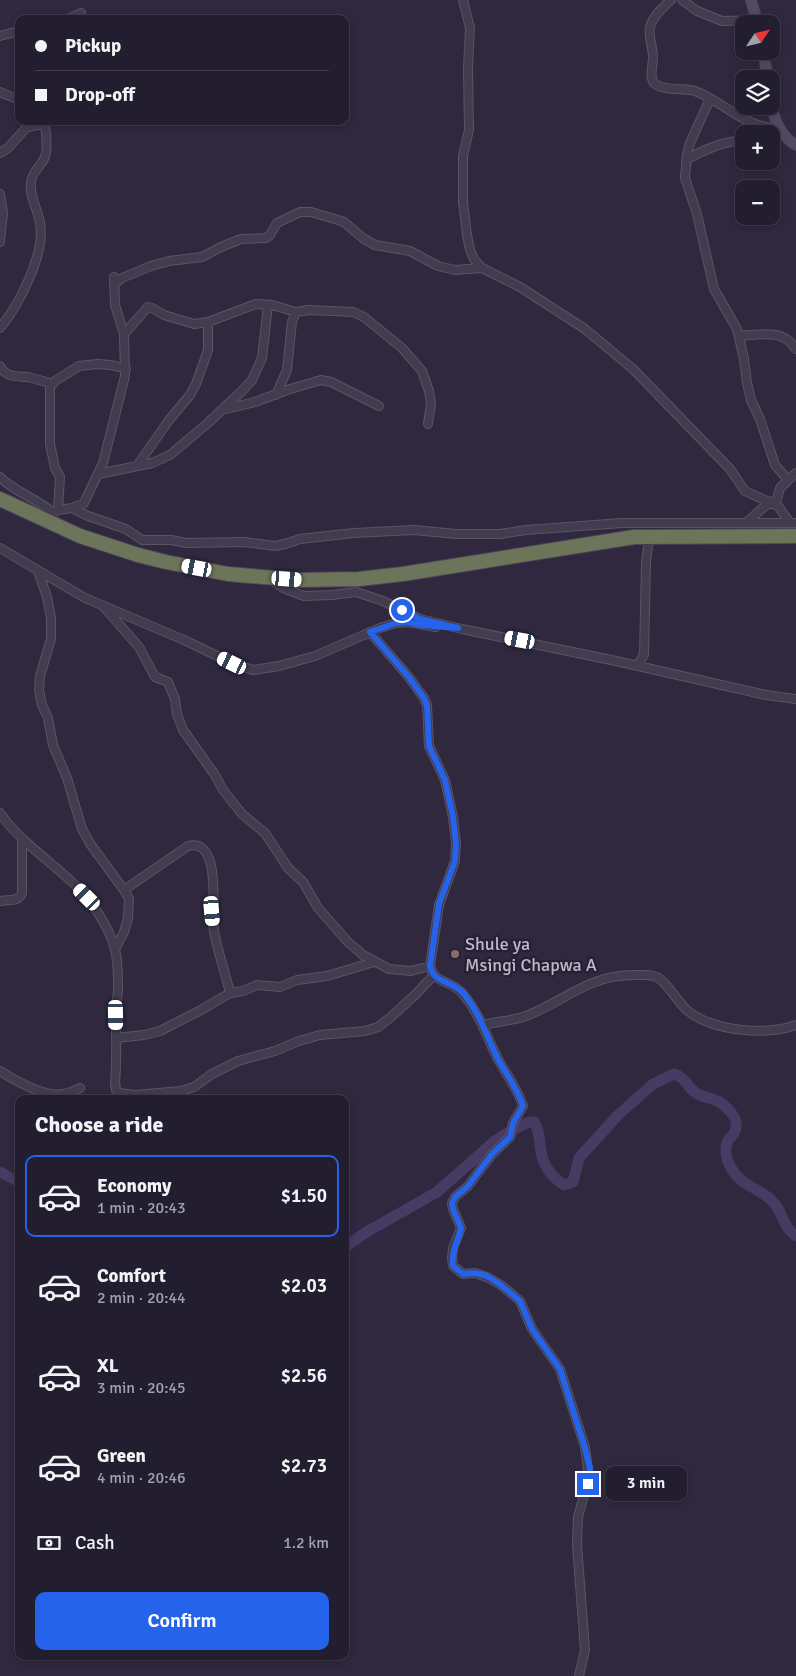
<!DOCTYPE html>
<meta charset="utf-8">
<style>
:root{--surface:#231e2f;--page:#2f2b3b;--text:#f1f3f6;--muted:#a3a2aa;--line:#403c4b;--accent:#2563eb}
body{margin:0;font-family:Signika,sans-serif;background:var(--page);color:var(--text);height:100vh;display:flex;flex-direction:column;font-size:19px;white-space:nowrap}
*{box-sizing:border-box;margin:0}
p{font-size:16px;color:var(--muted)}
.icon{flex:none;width:28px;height:28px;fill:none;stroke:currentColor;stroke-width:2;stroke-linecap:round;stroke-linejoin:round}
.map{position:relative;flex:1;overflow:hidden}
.drawer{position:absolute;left:15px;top:1095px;width:334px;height:565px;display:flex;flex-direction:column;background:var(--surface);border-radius:10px;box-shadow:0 2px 8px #0003,0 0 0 1px var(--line)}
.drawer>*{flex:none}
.top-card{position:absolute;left:15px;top:15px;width:334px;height:110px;border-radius:10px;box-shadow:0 2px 8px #0003,0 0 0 1px var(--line);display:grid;align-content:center;height:110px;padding:0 20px;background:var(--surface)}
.needle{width:32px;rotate:55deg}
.controls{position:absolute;left:735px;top:15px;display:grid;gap:10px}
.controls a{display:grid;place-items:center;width:45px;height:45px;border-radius:10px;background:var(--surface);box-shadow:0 2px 8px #0003,0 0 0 1px var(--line);font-size:25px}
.end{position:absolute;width:22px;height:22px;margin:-11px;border:6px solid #2563eb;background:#fff;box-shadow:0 0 0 2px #fff}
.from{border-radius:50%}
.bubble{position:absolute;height:35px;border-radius:10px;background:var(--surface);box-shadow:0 2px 8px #0003,0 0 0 1px var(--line);font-size:16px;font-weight:600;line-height:35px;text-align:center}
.car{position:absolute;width:15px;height:30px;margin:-15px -8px;border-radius:6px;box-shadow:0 0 4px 1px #0007;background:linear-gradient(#fff 24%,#345 0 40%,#fff 0 76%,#345 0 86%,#fff 0)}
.top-card b{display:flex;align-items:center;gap:18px;height:48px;font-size:19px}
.top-card b+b{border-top:1px solid var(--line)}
.top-card i{width:12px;height:12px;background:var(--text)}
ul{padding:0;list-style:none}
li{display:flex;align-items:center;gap:15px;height:82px;margin:0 10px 8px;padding:0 10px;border:2px solid transparent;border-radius:10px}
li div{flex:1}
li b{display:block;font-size:19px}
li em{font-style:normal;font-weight:600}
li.active{border-color:var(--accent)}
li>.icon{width:45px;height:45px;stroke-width:1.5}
h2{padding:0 20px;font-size:22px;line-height:60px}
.pay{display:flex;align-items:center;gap:12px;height:55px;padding:0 20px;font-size:19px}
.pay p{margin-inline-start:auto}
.cta{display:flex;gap:10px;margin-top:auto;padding:10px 20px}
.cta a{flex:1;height:58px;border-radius:10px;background:var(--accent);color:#fff;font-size:20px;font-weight:600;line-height:58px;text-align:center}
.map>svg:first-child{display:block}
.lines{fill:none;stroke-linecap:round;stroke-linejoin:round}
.river{stroke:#473b63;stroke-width:11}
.street-casing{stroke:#5a5467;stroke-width:10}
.secondary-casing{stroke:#4b4559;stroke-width:12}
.highway-casing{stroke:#4a4457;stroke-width:16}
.street{stroke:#423c4f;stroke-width:8}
.secondary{stroke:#524a62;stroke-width:10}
.highway{stroke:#6c755a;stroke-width:14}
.route{stroke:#2563eb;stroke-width:6}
.education-dot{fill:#8d6e63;stroke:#272135;stroke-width:2}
.labels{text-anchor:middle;stroke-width:5;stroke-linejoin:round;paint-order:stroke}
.poi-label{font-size:18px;fill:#beb8ca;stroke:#272135;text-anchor:start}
</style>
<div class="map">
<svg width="796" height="1676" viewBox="0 0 796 1676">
<rect width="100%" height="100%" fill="#2f283f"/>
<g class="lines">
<path class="river" d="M0,1172L19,1182
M345,1247L365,1233L437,1192L495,1141L512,1130L529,1122H534C539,1129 539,1136 540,1145C542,1164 549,1175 564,1185L573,1182L579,1158L618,1115L653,1084L674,1074C687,1078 686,1087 696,1093C704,1098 714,1098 721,1103C729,1109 740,1120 735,1131C734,1135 730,1137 728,1140C724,1149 726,1158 730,1166C741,1188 759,1186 773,1202C783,1212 783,1228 796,1236"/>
<g class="street-casing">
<path id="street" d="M463,0L470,28L468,68L469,130L463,156V202L467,235L470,250L474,259L482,268L520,287L585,329L633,369L730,469L745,491L778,506L790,523
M671,0C663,7 653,16 650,27C648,37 653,47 653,57C653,65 649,77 654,83C661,91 685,88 695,91C721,100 748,130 778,128L781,132
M682,0L697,11L722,21L757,20
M68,19L81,13
M0,36L19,31
M0,92L19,100
M710,99L690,143L687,154L685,178L697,214L714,289L737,329L744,359L747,383L751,400L760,419L775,465L788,480
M0,153L8,148L26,128L45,123
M686,160C699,152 729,138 744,142
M0,194L3,213L0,242
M114,285L122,278L151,266L169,261L202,257L221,247L241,239L266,238L270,235L277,223L300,212H311L338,220L344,222L364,239L375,245L410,251L438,266L455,270L482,268
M0,328C19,305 46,253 40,223C38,210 29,196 31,182C32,172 40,167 44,159C49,150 46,132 44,121
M124,334L148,307L152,308L164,315L194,324L208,322L256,304L272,305L296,312
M739,336C761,335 782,328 796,349
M0,366C6,378 17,376 28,377C36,379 44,381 52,384
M276,395L287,370L292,322L296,312L309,310L353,312L364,317L402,348L422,371L429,391L431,403L428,424
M221,410L255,402L287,390L321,380L331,382L379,406
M137,466L169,420L190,395L196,384L208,350V322
M98,474L152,463L170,455L209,422L244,389L252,380L262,358L268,305
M0,477C13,491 36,498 52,512
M72,508L88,516L126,529L142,540H171L186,543L243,542L276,546L285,544L300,539L354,533L414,530L456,534H500L526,530L622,523H796
M58,510L60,477L55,468L50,444V387L55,381L79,366L98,364L111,365L126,369
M43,519L58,510L72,508L84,503L103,463L125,376L124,334L115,305L114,277
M746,523L765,506L777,499L780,488L796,473
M0,548L85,598L184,640L232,663L253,670L279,666L315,656L380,628L396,623L408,622L436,627
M38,571L47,597L51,618V639L40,676L39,691L42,705L48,718L53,745L67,778L82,829L91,845L124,890L129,899L128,918L124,932L115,949
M272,580L283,588L304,596L332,595L356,592L383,601L420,619L462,629L616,661L766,695L796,699
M103,606L139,647L155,677L168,682L175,699L177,714L183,730L215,775L223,790L242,814L265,833L288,868L303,882L318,908L348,942L363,955L389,969L411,971L430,966
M370,632L408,676L424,698L427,705L429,746L445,780L453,817L456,843L455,861L439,905L430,966C434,984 452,980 463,994C480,1014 486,1036 498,1059C506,1074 518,1089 523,1106L513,1123L510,1137L492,1154L468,1186L455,1197L452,1203L453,1209L461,1228L453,1248L452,1258L453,1266L463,1274L475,1273L487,1277L501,1285L520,1301L532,1329L560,1369L585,1447L589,1477L578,1517L577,1545L585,1650L579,1676
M637,666L644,655L646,563L649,538
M0,813C18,840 49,860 72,882C90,899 108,924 115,949C118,961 118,975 118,987C118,998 115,1008 116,1018C116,1040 117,1061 115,1083L116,1090L119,1093L135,1095L181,1091L194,1087L212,1074L238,1061L275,1051L299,1041L320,1035L365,1031L378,1027L391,1017L415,995L433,976
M124,890L188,846C223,837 211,914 214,932C218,952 225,972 230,993
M0,901C10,899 17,903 22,893V838
M484,1025C498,1021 512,1021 526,1016C567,1000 589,974 637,975C644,975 650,974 657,977C670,985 676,1001 688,1011C713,1031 766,1036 796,1025
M116,1038L144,1035L160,1031L201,1010L230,993L243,991L257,985L280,987L297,980L327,976L374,962
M0,1071C16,1081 45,1098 64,1094C69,1093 75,1090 80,1088"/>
</g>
<g class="secondary-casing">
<path id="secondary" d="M751,0L758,24
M763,51L768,79
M771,102C774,120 780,136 796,145"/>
</g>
<g class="highway-casing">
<path id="highway" d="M0,499L80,536L138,555L166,562L228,574L299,580L359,579L403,574L634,537L796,536"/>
</g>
<use href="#street" class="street"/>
<use href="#secondary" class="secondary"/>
<use href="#highway" class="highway"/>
</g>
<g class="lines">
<path class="route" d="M402,610L420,619L458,628L421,625L408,622L396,623L370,632L408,676L424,698L427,706L429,746L445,780L453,817L456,843L455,861L439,904L430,966C434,984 452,980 464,994C481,1015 486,1036 498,1059C506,1074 518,1089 523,1106L513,1123L510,1137L492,1154L468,1186L455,1197L452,1203L453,1209L461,1228C458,1242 451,1251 453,1266L463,1274L475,1273L487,1276L501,1285L520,1301L532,1329L560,1369L585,1448L590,1469L588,1484"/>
</g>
<circle class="education-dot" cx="455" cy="954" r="5"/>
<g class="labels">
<g class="poi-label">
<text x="465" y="950">Shule ya<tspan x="465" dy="21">Msingi Chapwa A</tspan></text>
</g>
</g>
</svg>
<div class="controls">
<a><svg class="needle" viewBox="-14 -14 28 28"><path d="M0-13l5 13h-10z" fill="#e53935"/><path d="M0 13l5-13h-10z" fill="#a3a2aa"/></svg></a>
<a><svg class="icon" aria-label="layers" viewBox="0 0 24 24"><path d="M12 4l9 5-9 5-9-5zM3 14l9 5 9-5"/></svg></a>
<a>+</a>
<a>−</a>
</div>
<i class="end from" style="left:402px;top:610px"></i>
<i class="end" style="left:588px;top:1484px"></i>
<div class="bubble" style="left:605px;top:1466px;width:82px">3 min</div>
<i class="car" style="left:197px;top:568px;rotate:281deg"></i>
<i class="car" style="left:287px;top:579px;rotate:94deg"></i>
<i class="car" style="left:520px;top:640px;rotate:281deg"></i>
<i class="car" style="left:232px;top:663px;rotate:296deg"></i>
<i class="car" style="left:87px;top:897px;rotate:315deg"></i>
<i class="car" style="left:212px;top:911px;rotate:175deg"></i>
<i class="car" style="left:116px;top:1015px;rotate:179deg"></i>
<div class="top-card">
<b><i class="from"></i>Pickup</b>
<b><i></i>Drop-off</b>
</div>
<section class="drawer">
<h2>Choose a ride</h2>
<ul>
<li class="active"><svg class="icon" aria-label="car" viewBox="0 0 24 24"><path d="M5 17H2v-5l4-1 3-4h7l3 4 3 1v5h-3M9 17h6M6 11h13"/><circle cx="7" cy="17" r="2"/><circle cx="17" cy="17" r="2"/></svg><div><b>Economy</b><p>1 min · 20:43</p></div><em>$1.50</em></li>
<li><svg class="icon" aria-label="car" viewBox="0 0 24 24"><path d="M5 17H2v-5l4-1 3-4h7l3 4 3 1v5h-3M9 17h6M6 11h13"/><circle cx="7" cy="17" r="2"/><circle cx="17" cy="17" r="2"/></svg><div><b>Comfort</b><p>2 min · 20:44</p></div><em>$2.03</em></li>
<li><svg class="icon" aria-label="car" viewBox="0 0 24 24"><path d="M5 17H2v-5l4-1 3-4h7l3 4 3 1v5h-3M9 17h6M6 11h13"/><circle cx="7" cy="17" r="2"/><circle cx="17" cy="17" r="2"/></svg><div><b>XL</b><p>3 min · 20:45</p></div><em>$2.56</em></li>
<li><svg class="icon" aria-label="car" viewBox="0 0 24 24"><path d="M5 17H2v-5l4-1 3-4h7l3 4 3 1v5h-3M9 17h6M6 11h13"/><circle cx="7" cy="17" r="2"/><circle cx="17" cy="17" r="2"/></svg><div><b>Green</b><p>4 min · 20:46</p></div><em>$2.73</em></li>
</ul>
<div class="pay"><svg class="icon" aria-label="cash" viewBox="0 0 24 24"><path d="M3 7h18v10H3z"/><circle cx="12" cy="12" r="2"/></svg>Cash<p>1.2 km</p></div>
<div class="cta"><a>Confirm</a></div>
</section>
</div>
